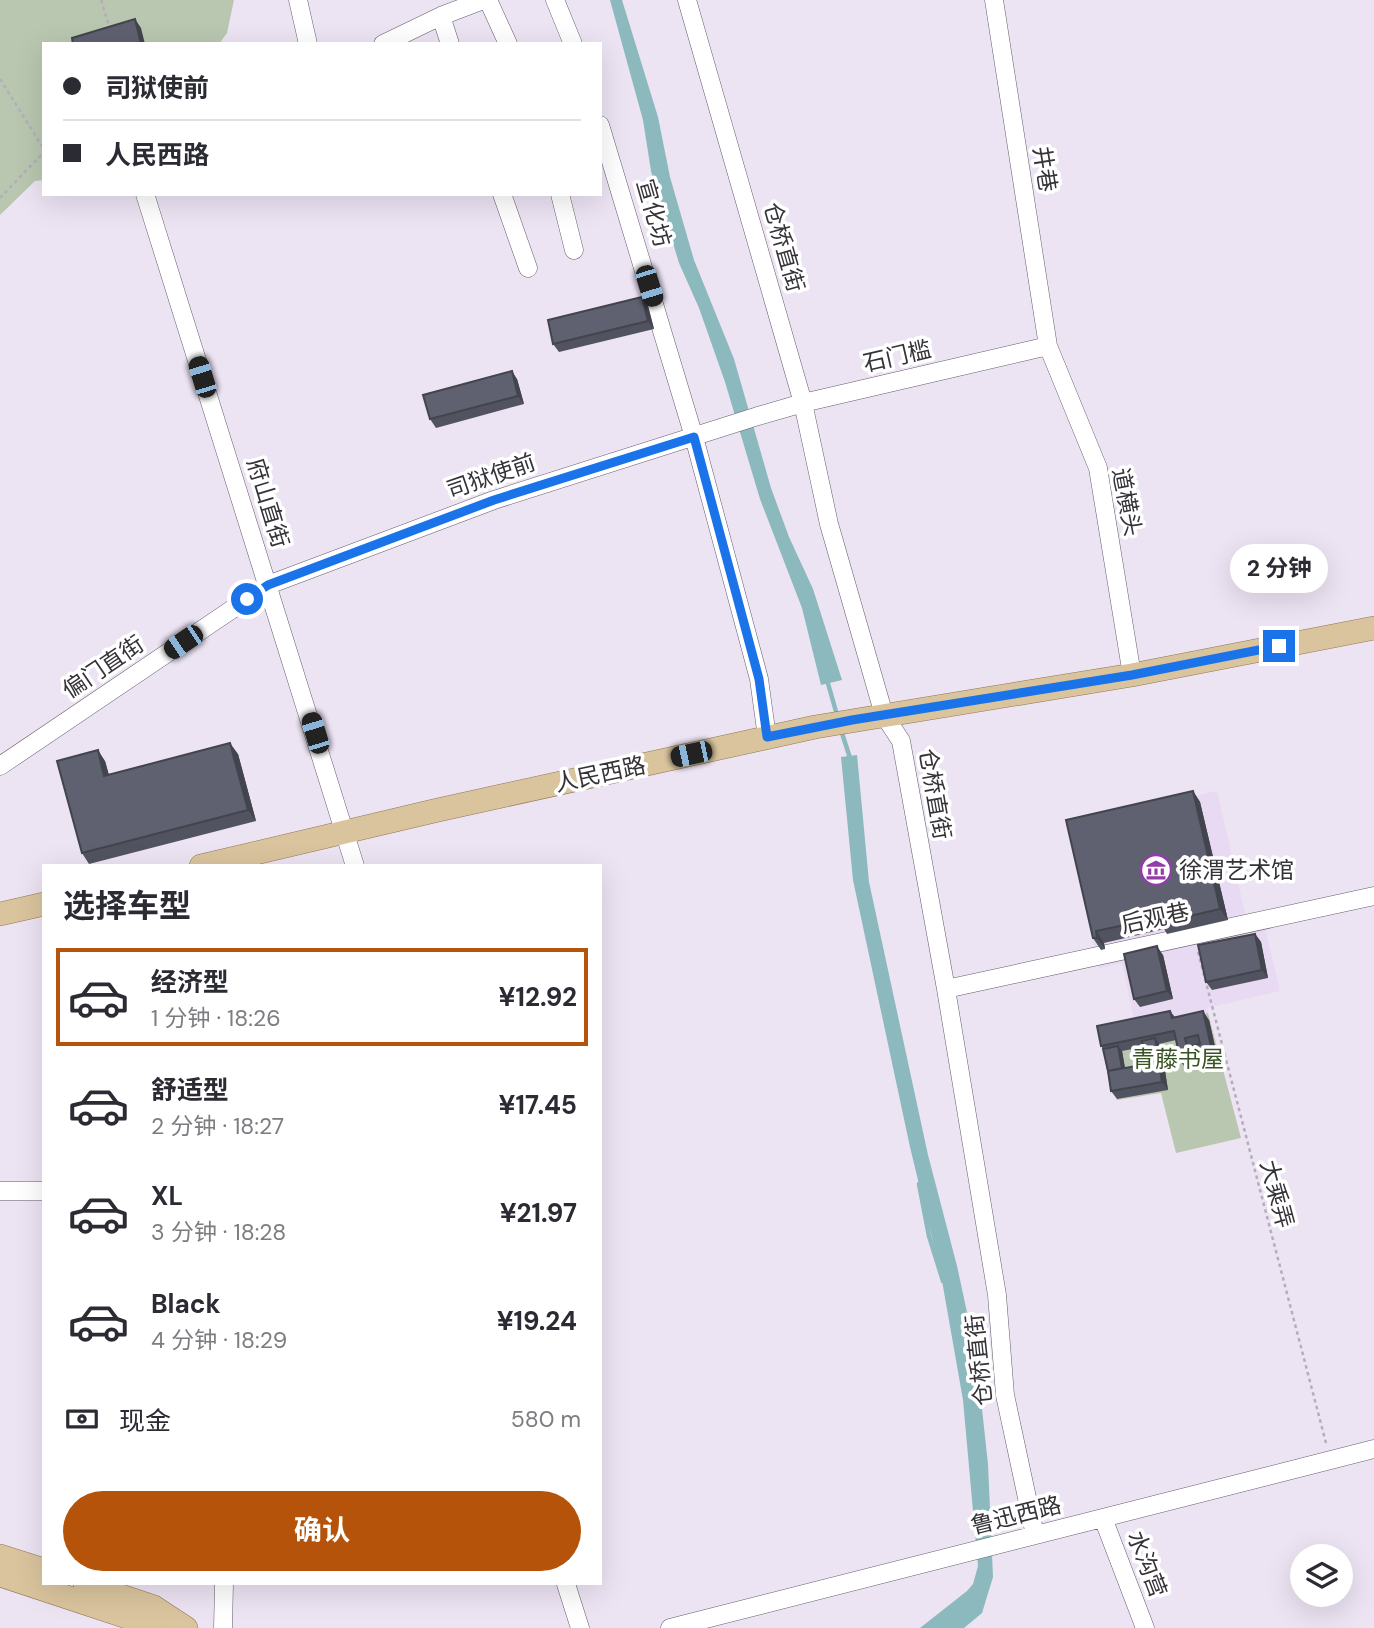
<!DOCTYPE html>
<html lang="zh">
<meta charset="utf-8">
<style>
:root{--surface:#fff;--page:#f2f2f3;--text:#2b2b33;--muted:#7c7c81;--line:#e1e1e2;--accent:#b45309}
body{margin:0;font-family:"DM Sans","Noto Sans SC",sans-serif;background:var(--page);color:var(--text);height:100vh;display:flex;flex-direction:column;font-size:26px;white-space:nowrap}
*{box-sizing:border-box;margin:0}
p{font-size:23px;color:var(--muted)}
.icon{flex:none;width:38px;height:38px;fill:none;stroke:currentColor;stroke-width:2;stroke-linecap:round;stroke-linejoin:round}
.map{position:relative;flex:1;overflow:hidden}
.sheet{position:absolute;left:42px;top:864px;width:560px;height:721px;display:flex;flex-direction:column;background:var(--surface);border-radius:0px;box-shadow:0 7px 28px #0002}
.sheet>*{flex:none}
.hud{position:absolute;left:42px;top:42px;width:560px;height:154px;border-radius:0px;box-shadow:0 7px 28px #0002;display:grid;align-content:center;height:154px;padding:0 21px;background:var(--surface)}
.tools{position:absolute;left:1290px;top:1544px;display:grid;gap:14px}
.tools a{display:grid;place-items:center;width:63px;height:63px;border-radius:50%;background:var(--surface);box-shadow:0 7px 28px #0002;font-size:35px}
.end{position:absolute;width:32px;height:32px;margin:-16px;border:9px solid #1a73e8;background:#fff;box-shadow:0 0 0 4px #fff}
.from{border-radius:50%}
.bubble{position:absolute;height:49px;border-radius:24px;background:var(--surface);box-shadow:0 7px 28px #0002;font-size:23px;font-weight:700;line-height:49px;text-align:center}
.car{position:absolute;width:21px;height:42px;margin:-21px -10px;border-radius:9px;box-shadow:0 0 5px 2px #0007;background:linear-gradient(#222 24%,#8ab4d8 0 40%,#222 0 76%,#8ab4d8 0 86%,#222 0)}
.hud b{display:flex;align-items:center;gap:24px;height:66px;font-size:26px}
.hud b+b{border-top:2px solid var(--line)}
.hud i{width:18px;height:18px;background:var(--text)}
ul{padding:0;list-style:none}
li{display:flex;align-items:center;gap:21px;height:98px;margin:0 14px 10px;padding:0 7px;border:4px solid transparent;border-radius:0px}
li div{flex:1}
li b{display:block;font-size:26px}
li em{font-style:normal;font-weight:700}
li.active{border-color:var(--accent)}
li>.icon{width:63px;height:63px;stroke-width:1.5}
h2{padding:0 21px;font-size:32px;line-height:84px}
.pay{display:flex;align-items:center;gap:18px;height:77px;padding:0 21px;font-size:26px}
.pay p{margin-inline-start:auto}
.cta{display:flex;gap:14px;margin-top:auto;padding:14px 21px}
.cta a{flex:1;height:80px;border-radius:42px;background:var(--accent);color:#fff;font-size:28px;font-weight:700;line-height:80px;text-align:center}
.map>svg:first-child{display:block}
.built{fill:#e7daf2}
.green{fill:#b9c7b0}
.water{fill:#8bb9bd}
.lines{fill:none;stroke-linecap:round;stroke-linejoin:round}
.stream{stroke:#8bb9bd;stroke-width:4.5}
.minor-casing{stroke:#655d6b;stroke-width:19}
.major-casing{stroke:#917751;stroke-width:24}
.path{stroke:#b4adba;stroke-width:2.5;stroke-dasharray:3.5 3.5;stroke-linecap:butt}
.minor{stroke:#fff;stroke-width:18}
.major{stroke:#dac49e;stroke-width:23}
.wall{fill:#525360;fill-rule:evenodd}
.shaded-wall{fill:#42444e}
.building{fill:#5f6170;stroke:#42444e;stroke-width:2;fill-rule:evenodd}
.route{stroke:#1a73e8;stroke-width:9}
.labels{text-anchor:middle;stroke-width:7;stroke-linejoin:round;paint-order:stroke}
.street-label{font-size:23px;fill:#353238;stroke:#fff}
.poi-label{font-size:23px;fill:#353238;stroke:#fff;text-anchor:start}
.park-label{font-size:23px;fill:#385324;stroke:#fff}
</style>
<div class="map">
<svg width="1374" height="1628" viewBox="0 0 1374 1628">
<rect width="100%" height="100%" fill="#ece3f3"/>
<path class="built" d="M1217,791L1246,918L1262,915L1280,991L1207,1008L1208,1013L1136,1027L1122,963L1099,968L1066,826Z"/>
<path class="green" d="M0,0H234L227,33L219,44H44V180L35,181L0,215Z
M1208,1013L1241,1138L1176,1153L1161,1093L1117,1100L1103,1034Z"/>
<path class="water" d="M610,0H622L658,117L670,177L694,260L734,359L771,488L789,537L813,589L842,680L821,685L802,608L760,499L725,382L699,308L679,263L651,171L643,120Z
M857,755L869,882L928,1155L957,1266L976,1354L988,1464L993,1577L982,1613L964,1628H920L967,1591L973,1584L978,1566L963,1400L941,1275L910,1147L853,880L841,757Z"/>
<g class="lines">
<path class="stream" d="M827,680L837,715
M841,730L850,758
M919,1184L929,1236L943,1281"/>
<g class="minor-casing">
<path id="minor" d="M298,0L308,44
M488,0L508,44
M555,0L573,44
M687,0L803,403L829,524L884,715L901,741L946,989L997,1295L1005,1395L1035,1535
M994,0L1048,346L1098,468L1132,675
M441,16L450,44
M383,44L441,16L483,0
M600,125L694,437L759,679L767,737
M145,194L355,866
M502,194L528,268
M560,194L574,250
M0,766L268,585L494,500L758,416L803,403L1048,346
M946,989L1374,896
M0,1191H44
M1103,1518L1145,1628
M566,1584L580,1628
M223,1628L224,1584
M670,1628L1374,1449"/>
</g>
<g class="major-casing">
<path id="major" d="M201,866L438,810L815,727L1132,675L1374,628
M0,914L44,904
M0,1556L44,1570
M0,1575L145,1623L153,1628
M85,1584L154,1607L186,1628"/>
</g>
<path class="path" d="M101,0L110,29
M0,79L44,149
M0,198L44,152
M1198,952L1326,1443"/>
<use href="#minor" class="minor"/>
<use href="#major" class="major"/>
</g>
<path class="wall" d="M648,306L654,329L559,352L553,344Z
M517,379L524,404L436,428L430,419Z
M238,754L256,821L89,864L82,853L105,761L109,775Z
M1193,791L1200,802L1228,920L1167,934L1164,929L1104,943L1105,949L1101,950L1093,938L1066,820Z
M1255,934L1261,942L1268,978L1212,990L1206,982Z
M1163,955L1173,999L1140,1007L1134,999Z
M1170,1011L1175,1017L1209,1020L1219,1064L1187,1070L1181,1062L1176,1040L1159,1044L1164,1067H1162L1165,1071L1168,1090L1117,1099L1111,1091L1103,1049L1101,1046ZM1143,1047L1147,1064L1125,1068L1122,1051Z"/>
<path class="shaded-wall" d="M135,19L141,28L145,44H141Z
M642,297L648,306L654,329L648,321Z
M512,371L517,379L524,404L518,396Z
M230,743L238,754L256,821L248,810Z
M98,750L105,761L112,787L104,776Z
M1193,791L1200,802L1228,920L1220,909Z
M1096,931L1104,943L1105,949L1097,938Z
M1255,934L1261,942L1268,978L1262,970Z
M1157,946L1163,955L1173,999L1167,991Z
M1203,1011L1209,1020L1219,1064L1213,1055Z
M1155,1038L1159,1044L1164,1067L1160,1061Z
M1118,1046L1122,1051L1126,1074L1122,1068Z
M1159,1062L1165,1071L1168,1090L1162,1082Z"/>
<path class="building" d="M135,19L141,44H73L72,38Z
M642,297L648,321L553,344L548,320Z
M512,371L518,396L430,419L423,395Z
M230,743L248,810L82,853L57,761L98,750L104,776Z
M1193,791L1220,909L1159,923L1158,918L1096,931L1097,938H1093L1066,820Z
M1255,934L1262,970L1206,982L1198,945Z
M1157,946L1167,991L1134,999L1124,954Z
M1170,1011L1172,1018L1203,1011L1213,1055L1181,1062L1174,1031L1101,1046L1097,1026ZM1198,1035L1200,1044L1187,1047L1185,1038Z
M1155,1038L1160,1061L1146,1064L1142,1041Z
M1118,1046L1122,1068L1108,1071L1103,1049Z
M1159,1062L1162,1082L1111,1091L1108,1071Z"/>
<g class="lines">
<path class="route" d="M247,599L268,585L494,500L694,437L759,679L767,737L852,720L1132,675L1279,646"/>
</g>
<defs>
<g id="museum-ring" transform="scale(1.575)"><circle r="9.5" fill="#fff" stroke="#943ba7" stroke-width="1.5"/><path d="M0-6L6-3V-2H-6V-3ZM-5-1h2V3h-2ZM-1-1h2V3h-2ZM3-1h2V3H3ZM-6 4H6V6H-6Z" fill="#943ba7"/></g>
</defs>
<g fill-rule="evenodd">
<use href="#museum-ring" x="1156" y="870"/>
</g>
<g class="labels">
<g class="street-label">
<text transform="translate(1045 169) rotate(81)" y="8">井巷</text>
<text transform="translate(654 213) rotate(74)" y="8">宣化坊</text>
<text transform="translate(784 247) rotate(74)" y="8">仓桥直街</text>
<text transform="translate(897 356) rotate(-13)" y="8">石门槛</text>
<text transform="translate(491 476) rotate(-19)" y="8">司狱使前</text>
<text transform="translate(1127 502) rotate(79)" y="8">道横头</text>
<text transform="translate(268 503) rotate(73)" y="8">府山直街</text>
<text transform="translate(103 667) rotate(-34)" y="8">偏门直街</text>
<text transform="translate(600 774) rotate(-12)" y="8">人民西路</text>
<text transform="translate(935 794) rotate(80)" y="8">仓桥直街</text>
<text transform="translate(1155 918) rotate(-12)" y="8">后观巷</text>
<text transform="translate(1277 1194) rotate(75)" y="8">大乘弄</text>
<text transform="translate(979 1360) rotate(-96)" y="8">仓桥直街</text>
<text transform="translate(1016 1515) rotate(-14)" y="8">鲁迅西路</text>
<text transform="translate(1147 1564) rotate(69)" y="8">水沟营</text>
</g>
<g class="poi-label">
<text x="1179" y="878">徐渭艺术馆</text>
</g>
<g class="park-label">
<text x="1178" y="1067">青藤书屋</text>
</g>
</g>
</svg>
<div class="tools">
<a><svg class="icon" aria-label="layers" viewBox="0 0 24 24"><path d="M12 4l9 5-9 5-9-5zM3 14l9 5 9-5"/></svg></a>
</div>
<i class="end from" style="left:247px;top:599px"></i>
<i class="end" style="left:1279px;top:646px"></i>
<div class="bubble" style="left:1230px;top:544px;width:98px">2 分钟</div>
<i class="car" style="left:649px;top:286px;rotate:163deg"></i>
<i class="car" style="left:202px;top:377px;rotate:343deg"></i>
<i class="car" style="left:183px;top:642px;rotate:236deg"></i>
<i class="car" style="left:315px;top:733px;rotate:343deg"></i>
<i class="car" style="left:691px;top:754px;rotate:258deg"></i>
<div class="hud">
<b><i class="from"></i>司狱使前</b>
<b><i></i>人民西路</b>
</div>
<section class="sheet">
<h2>选择车型</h2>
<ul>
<li class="active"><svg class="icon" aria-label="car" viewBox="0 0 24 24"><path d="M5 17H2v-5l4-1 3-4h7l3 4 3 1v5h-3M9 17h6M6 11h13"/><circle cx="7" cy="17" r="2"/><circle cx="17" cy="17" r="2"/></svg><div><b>经济型</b><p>1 分钟 · 18:26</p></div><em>¥12.92</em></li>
<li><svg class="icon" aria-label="car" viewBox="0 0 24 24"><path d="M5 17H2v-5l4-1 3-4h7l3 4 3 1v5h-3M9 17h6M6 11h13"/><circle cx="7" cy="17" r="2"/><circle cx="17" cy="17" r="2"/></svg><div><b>舒适型</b><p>2 分钟 · 18:27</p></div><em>¥17.45</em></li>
<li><svg class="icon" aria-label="car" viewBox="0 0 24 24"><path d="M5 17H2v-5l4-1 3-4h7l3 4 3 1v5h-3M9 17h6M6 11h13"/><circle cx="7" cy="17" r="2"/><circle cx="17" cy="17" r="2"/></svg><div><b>XL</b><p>3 分钟 · 18:28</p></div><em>¥21.97</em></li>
<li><svg class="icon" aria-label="car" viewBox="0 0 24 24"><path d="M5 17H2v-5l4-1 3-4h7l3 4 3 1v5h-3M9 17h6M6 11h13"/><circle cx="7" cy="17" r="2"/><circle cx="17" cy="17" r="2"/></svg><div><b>Black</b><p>4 分钟 · 18:29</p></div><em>¥19.24</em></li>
</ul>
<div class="pay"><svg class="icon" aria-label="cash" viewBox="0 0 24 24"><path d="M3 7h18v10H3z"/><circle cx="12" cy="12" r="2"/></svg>现金<p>580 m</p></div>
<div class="cta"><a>确认</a></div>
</section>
</div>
